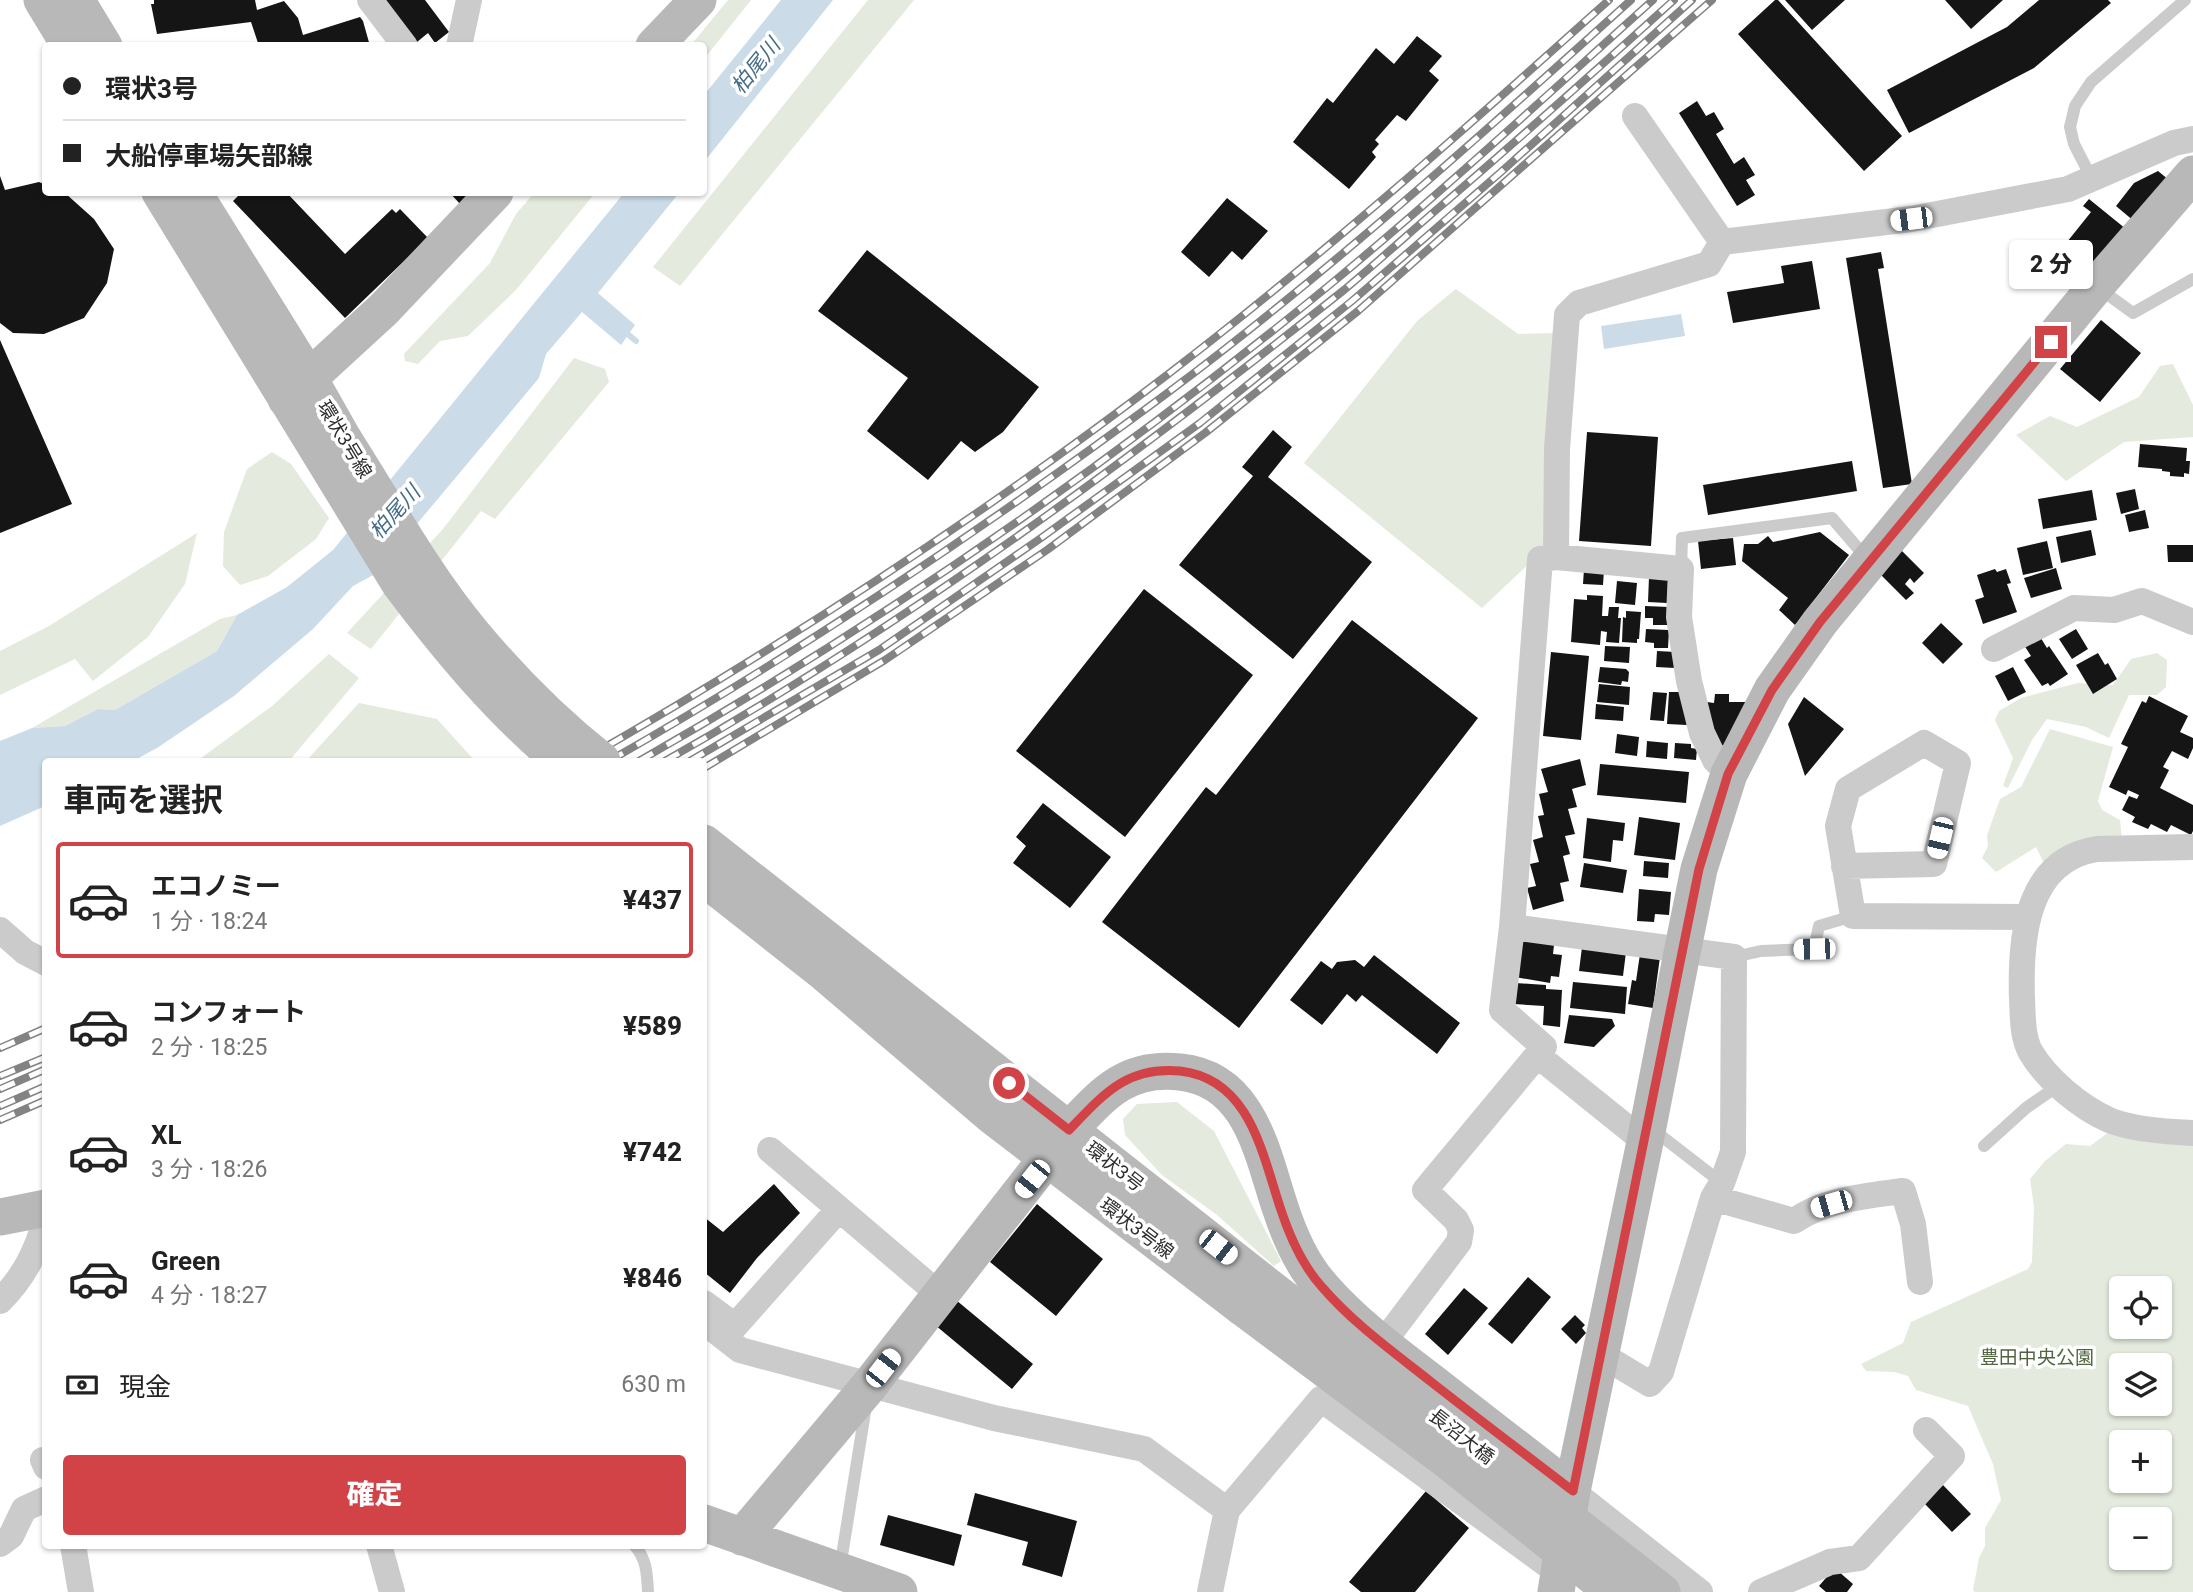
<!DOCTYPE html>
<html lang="ja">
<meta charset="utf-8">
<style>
:root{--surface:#fff;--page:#f6f6f6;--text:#222;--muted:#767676;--line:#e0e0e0;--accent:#d24348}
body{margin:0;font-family:Roboto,"Noto Sans JP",sans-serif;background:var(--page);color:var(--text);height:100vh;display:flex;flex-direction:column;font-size:26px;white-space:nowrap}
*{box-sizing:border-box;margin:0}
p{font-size:23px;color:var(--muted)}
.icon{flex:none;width:38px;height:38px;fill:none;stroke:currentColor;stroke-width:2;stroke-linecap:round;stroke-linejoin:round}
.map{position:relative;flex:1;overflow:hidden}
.side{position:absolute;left:42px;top:758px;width:665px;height:791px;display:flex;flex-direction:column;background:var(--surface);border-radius:7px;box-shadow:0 2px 5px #0004}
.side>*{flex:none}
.banner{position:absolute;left:42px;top:42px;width:665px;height:154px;border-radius:7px;box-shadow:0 2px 5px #0004;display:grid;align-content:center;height:154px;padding:0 21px;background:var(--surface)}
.controls{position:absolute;left:2109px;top:1276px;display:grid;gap:14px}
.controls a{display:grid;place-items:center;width:63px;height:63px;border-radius:7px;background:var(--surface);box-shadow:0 2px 5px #0004;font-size:35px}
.end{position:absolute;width:32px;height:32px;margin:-16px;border:9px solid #d24348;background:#fff;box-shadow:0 0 0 4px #fff}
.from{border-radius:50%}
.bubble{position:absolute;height:49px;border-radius:7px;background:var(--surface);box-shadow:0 2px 5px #0004;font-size:23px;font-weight:800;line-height:49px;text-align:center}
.car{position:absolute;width:21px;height:42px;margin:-21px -10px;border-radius:9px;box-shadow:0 0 5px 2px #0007;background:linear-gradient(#fff 24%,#345 0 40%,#fff 0 76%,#345 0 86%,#fff 0)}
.banner b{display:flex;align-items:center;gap:24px;height:66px;font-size:26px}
.banner b+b{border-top:2px solid var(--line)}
.banner i{width:18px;height:18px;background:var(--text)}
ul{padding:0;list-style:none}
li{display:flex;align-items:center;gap:21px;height:116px;margin:0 14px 10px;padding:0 7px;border:4px solid transparent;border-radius:7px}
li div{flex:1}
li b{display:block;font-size:26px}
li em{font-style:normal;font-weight:800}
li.selected{border-color:var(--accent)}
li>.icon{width:63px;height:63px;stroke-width:1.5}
h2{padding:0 21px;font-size:32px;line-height:84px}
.pay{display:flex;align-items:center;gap:18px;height:77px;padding:0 21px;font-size:26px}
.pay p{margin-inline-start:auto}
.primary-button{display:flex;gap:14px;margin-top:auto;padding:14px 21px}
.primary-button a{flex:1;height:80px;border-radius:7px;background:var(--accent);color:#fff;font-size:28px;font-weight:800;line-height:80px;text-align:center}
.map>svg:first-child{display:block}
.green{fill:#e4eadd;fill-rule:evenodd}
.water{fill:#cbdce8}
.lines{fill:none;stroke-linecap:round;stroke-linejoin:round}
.stream{stroke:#cbdce8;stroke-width:6}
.building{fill:#151515}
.lane{stroke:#cbcbcb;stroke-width:12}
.street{stroke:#cbcbcb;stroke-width:26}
.secondary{stroke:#b8b8b8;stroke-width:37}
.rail-casing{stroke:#838383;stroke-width:8}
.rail{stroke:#fff;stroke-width:5;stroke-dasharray:16;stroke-linecap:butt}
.secondary-bridge{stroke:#b8b8b8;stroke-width:37}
.route{stroke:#d24348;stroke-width:9}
.labels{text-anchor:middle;stroke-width:7;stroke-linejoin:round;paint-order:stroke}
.street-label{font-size:19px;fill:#2e2e2e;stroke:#fff}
.park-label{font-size:19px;fill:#506540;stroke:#fff}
.water-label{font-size:21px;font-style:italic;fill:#456b87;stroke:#fff}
</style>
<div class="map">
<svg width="2193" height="1592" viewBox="0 0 2193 1592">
<rect width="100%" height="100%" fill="#fff"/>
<path class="green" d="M728,0H751L704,59V46L691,45Z
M868,0H914L680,286L653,267Z
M534,193H595L516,290L468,336L440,341L418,364L405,361L404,354L490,263L516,214Z
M1456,289L1518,334L1561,333L1552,542L1482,608L1304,463L1417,321Z
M574,358L605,369L609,382L495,519L481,511L371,649L347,633L443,529Z
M2173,364L2193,405V437L2124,442L2066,481L2016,435L2050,416L2077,427L2139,397L2160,366Z
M272,452L291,464L329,518L316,539L268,576L240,585L223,566L224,532L247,469Z
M197,533L185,584L148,637L93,681L75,659L0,695V651L49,626Z
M237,615L217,651L115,710L98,709L65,726L32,728L220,619Z
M2157,653L2167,660L2166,687L2157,695H2129L2109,738L2086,727L2047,719L2032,740L2008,788L2003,786L2013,758L1995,720L1999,711L2021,698L2078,683L2113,685L2131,659Z
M329,654L359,678L289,761H197L272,706Z
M359,703L437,719L475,761H306Z
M2050,729L2113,747L2098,801L2102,810L2120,820L2122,841L2046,867L2036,847L1996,872L1982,858L1988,846L1987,835L2000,799L2021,787Z
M1177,1102L1214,1131L1281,1261L1274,1266L1217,1215L1162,1175L1125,1135L1123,1119L1137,1104Z
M2109,1132L2193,1139V1592H1975L1973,1590L1979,1558L1985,1546V1528L2001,1500L1993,1464L1968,1406L1916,1390L1908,1376L1894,1372L1866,1371L1861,1364L1903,1343L1911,1322L2028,1269L2032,1262L2034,1207L2030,1179L2045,1161L2066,1144L2090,1146ZM2121,1288H2160V1326H2121ZM2121,1365H2160V1404H2121ZM2121,1442H2160V1480H2121ZM2121,1519H2160V1558H2121Z"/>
<path class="water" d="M781,0H833L704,162V95Z
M624,193H679L598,293L635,325L621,345L582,312L546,354L539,378L375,574L353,586L313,629L234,696L157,748L133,761H46L45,806L0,826V741L32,728L65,726L98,709L115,710L217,651L237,615L287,587L333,550Z
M1681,314L1685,336L1604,349L1601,326Z"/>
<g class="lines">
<path class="stream" d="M624,331L636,341"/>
</g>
<path class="building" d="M154,0H255L257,10L284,1L298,18L303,35L360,17L363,21L370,46H259L251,22L157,34L151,4H154Z
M385,0H425L449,32L435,43L428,33L417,42Z
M1775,0H1778L1902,136L1864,171L1738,34Z
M1785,0H1845L1812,30Z
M1945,0H2003L1971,29Z
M2039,0H2108L2111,3L2034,68L1909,133L1887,90L2007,27Z
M1417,36L1442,56L1429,71L1439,80L1406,121L1397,115L1375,140L1379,144L1372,152L1376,157L1349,189L1293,142L1327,98L1333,103L1376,48L1394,64Z
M1697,101L1706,116L1714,112L1724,129L1716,134L1734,164L1744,157L1755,175L1746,180L1755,195L1737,206L1679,113Z
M2158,171L2169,180L2135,222L2116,206L2134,183Z
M0,176L5,190L39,182L46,185V192L65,193L94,219L114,249L107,283L84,318L44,334L13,333L0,323Z
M242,192H286L345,254L392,209L396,213L400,209L428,238L345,318L233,201Z
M449,192H475L461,205Z
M1227,198L1268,231L1242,260L1232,251L1209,277L1181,252Z
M2089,199L2126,229L2088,276L2059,252L2091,212L2083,206Z
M867,250L1039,387L1003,432L975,452L961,441L928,480L867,431L908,378L818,311Z
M1881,252L1884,268L1878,269L1912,484L1883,488L1846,258Z
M1812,261L1820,309L1733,323L1727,292L1784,283L1781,266Z
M2101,320L2141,353L2100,402L2060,369Z
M0,340L72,504L0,533Z
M1273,430L1292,447L1268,477L1372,562L1293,659L1179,565L1253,476L1242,467Z
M1587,432L1658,437L1651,546L1579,541Z
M2140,444L2187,448L2186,461H2190L2189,474L2184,473V477L2170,476V472L2162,471V469L2138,467Z
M1852,461L1857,491L1708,515L1703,485Z
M2135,489L2139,509L2121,514L2116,493Z
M2092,490L2097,520L2043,529L2038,499Z
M2145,510L2149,528L2129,532L2125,515Z
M2091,530L2096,555L2061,563L2056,537Z
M1820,532L1849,555L1795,625L1779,610L1788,598L1742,561L1744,544H1758L1768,536L1773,542Z
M1733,538L1736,565L1701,569L1698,541Z
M2047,541L2053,568L2023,575L2017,548Z
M2167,545H2193V562H2168Z
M1901,550L1924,573L1914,583L1910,578L1905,584L1914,593L1906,600L1879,573Z
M2056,568L2062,589L2031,598L2024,578Z
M1584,569L1604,570L1603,585L1583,584Z
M1995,569L1997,572L2006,569L2011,583L2007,584L2017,612L1983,624L1975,600L1984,597L1977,575Z
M1649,577L1669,578L1667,603L1648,602Z
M1617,581L1637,583L1635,605L1615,603Z
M1144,589L1253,675L1125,837L1016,751Z
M1587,595L1603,596L1602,616H1608L1609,607H1619L1618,618H1621L1619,643L1606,642L1607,632L1601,631L1600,645L1571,642L1574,599L1587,600Z
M1645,606L1669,607V625H1653V618H1645Z
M1626,611L1641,612L1639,639H1637V643L1622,642L1623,617L1626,618Z
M1352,620L1478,718L1239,1028L1102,922L1206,787L1216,795Z
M1941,623L1963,644L1943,664L1922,643Z
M1646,629L1669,630L1668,648H1654V643L1645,642Z
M2076,629L2088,649L2072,659L2059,639Z
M2039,635L2047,648L2049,646L2068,674L2050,686L2048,683L2042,686L2024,660L2031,656L2024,645Z
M1605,646L1630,647L1629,663L1604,661Z
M1657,651L1676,652L1675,668L1656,667Z
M1551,652L1589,656L1581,740L1543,736Z
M2098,653L2105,665L2108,663L2117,679L2093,694L2076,665Z
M1600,667L1626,669L1629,672L1628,682L1622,681L1621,685L1598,682Z
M2013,667L2026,692L2008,701L1995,676Z
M1599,684L1630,687L1629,705L1597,702Z
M1653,692L1667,693L1664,721L1650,720Z
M1669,692H1681L1687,725L1667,724Z
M1715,694H1729V702H1750L1728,746L1717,745L1707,702L1714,703Z
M2149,696L2188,716L2180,732L2193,738V748L2188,759L2172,751L2163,767L2169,770L2160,788L2193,805V831L2191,835L2171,825L2167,832L2151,824L2148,829L2132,822L2135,817L2122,810L2129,796L2137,799L2139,795L2128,790L2126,795L2109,787L2128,747L2121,744L2142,701L2146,703Z
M1804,697L1844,729L1805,776L1788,724Z
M1596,704L1624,707L1623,721L1595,719Z
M1617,734L1639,737L1637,756L1615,753Z
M1647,741L1668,743L1667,759L1646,757Z
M1675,743L1691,744V748L1697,749L1696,760L1674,758Z
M1580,759L1586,785L1572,789L1577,807L1568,809L1575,834L1565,836L1570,854L1563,856L1569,881L1560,883L1564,901L1533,910L1527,888L1536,886L1530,864L1539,862L1533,840L1543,837L1538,816L1544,815L1539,794L1548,792L1541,769Z
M1600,764L1689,772L1686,803L1597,795Z
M1043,803L1111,857L1070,908L1013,863L1026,846L1016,837Z
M1639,817L1680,823L1675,860L1634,855Z
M1587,818L1625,823L1623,841L1613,840L1611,862L1583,858Z
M1644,861L1669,863L1668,878L1643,876Z
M1584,863L1627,870L1623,893L1580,887Z
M1639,889L1671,892L1669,915L1655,914L1654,922L1637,921Z
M1521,940L1554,945L1553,954L1562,955L1559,977L1551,976L1550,983L1515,977Z
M1582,947L1626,952L1623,976L1579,971Z
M1640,954L1660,957L1653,1008L1628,1004L1632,980L1636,981Z
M1374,955L1460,1023L1437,1054L1362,995L1356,1002L1347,994L1322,1025L1290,1000L1321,961L1332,969L1337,962L1355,960L1364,967Z
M1573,982L1627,987L1625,1014L1570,1008Z
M1516,983L1546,985V989L1562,990L1560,1027L1543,1025L1544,1006L1514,1004Z
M1569,1015L1612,1019L1615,1026L1594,1047L1564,1043Z
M774,1184L800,1213L757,1258L730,1293L704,1272V1217L723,1232Z
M1037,1204L1103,1259L1056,1316L990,1262Z
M1528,1277L1551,1297L1512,1344L1488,1324Z
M1464,1288L1488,1308L1448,1355L1425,1334Z
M956,1300L1033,1364L1012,1389L935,1325Z
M1575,1315L1585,1325L1582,1328L1586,1333L1576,1344L1561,1329Z
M1943,1485L1971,1514L1952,1532L1924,1503Z
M1426,1491L1469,1528L1415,1592H1361L1349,1582Z
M975,1493L1077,1521L1062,1577L1022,1565L1028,1542L967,1525Z
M888,1515L962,1535L954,1566L880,1545Z
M1838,1571L1853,1584L1847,1592H1826L1819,1586L1831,1572Z"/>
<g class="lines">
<path class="lane" d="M2092,179L2074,144L2070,127L2075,106L2091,82L2185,0
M2100,289L2133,313L2193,279
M1681,569L1682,538L1832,518L1868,560
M1734,957L1761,951L1814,949L1819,926L1853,916
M1651,1128L1722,1183
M1984,1146L2026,1108L2059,1085
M634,1545C647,1559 647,1574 648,1592
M840,1568L866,1406"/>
<path class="street" d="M370,0L405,46
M459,46L469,0
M1635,116L1722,242
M1556,557L1557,449L1567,315L1579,303L1709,264L1722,242L1911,219L2068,189L2174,143L2193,139
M1994,649L2074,608L2114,610L2142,601L2193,622
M2193,847L2097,849C2025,860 2020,940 2022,999C2023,1016 2022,1035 2030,1051C2046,1079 2080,1107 2109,1120C2130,1129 2170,1132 2193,1133
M1844,866L1934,864L1958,763L1924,743L1848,789L1838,826L1853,916L2026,917
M1512,927L1734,957L1733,1152L1722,1183L1713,1198L1661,1372L1650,1384L1600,1354
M0,930L25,952L46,963
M1537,1055L1645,1142
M770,1150L940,1295
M1713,1198L1794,1221C1825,1199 1866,1196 1903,1191L1913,1224L1920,1282
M0,1301C25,1276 36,1252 46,1219
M704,1303L735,1326L839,1209
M704,1322L740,1350L994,1418L1144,1449L1227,1510
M1382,1344L1459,1242L1461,1230L1456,1220L1425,1190L1544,1047L1502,1010L1512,927L1540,559L1556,557L1681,569L1679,617L1689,681L1702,733L1715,760L1729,774
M43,1460L46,1467
M1572,1491L1700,1592
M0,1544L11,1536L24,1509L46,1499
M73,1545L81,1592
M379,1545L392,1592
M1210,1592L1227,1510L1321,1399L1560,1574
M1761,1592L1830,1562L1859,1558L1952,1456L1926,1430"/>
<path class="secondary" d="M42,0L70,46
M76,0L104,46
M654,46L698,0
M160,192L400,584C448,648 500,710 561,761
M193,192L309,378L344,440
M286,399L384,309L495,192
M704,843L1261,1281
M704,878L822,971L991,1115L1242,1307
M0,1217L46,1208
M704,1523L899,1592
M742,1537L869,1386L1069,1130C1103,1094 1126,1066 1180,1072C1250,1079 1262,1153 1280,1207C1289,1235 1302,1265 1322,1287C1354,1324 1395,1354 1434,1384C1480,1420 1526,1455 1572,1491
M1556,1592L1572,1491L1645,1142L1683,948L1699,869L1729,774L1772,690L1820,622L2096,286L2193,174"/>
<g class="rail-casing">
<path id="rail" d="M581,761C784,645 981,517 1167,375C1321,257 1465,129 1609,0
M609,761C802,651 988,526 1166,394C1329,272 1480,136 1631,0
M639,761C883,622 1115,461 1332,283C1442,192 1547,95 1653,0
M665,761C904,626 1129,461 1344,290C1375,264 1405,237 1435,211C1516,142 1595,71 1674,0
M690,761L879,650L1041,538L1200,423L1352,301L1501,172L1692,0
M704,768L885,660L1047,550L1205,433L1358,311L1712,0
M0,1048L46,1028
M0,1076L46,1057
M0,1089L46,1069
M0,1106L46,1086
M0,1120L46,1100"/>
</g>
<use href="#rail" class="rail"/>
<path class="secondary-bridge" d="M344,440C385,504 423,574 472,633C511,680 554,723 602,761
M1261,1281L1662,1592
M1242,1307L1448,1461L1613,1592"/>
</g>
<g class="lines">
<path class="route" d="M1009,1083L1069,1130C1103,1095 1126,1066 1180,1071C1250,1079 1262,1153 1280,1207C1289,1235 1302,1265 1322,1287C1353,1323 1392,1351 1430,1381C1477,1418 1525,1454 1573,1491L1699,869L1728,774L1772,690L1820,622L2051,342"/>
</g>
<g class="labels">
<g class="street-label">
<text transform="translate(345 439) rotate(59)" y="7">環状3号線</text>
<text transform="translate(1115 1166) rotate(38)" y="7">環状3号</text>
<text transform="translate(1137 1228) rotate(37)" y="7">環状3号線</text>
<text transform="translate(1462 1436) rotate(38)" y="7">長沼大橋</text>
</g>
<g class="park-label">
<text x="2037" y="1364">豊田中央公園</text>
</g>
<g class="water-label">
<text transform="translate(756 66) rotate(-51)" y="7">柏尾川</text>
<text transform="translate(395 512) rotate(-48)" y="7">柏尾川</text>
</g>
</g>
</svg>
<div class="controls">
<a><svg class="icon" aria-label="locate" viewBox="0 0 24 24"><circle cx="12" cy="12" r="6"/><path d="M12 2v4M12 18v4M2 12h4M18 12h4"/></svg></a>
<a><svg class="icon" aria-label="layers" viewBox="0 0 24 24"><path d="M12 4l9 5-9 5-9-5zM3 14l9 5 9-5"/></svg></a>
<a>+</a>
<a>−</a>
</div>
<i class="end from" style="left:1009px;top:1083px"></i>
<i class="end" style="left:2051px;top:342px"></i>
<div class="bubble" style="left:2009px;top:240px;width:84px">2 分</div>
<i class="car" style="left:1911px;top:219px;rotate:263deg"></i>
<i class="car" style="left:1940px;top:838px;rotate:193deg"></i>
<i class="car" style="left:1814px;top:949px;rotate:269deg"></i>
<i class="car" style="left:1032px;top:1179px;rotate:219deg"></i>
<i class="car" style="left:1831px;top:1204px;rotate:254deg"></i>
<i class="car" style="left:1218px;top:1247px;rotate:128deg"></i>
<i class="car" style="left:883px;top:1368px;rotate:38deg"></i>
<div class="banner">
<b><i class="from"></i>環状3号</b>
<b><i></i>大船停車場矢部線</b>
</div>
<section class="side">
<h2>車両を選択</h2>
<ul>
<li class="selected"><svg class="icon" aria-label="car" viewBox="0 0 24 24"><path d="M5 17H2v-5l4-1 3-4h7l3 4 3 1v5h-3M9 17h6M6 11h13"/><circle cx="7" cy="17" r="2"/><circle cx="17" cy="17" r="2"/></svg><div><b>エコノミー</b><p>1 分 · 18:24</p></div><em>¥437</em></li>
<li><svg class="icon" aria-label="car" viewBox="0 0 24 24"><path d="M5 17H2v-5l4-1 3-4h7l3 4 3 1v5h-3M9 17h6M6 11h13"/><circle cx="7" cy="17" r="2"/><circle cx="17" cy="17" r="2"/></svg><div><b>コンフォート</b><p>2 分 · 18:25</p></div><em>¥589</em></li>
<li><svg class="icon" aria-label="car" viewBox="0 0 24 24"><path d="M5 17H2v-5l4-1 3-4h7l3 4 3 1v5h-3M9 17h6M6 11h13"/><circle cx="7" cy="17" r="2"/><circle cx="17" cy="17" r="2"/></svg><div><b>XL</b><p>3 分 · 18:26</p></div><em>¥742</em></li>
<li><svg class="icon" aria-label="car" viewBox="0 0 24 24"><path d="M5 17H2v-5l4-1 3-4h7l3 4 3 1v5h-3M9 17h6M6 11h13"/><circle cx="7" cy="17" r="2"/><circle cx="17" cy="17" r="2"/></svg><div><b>Green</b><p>4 分 · 18:27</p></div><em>¥846</em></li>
</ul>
<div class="pay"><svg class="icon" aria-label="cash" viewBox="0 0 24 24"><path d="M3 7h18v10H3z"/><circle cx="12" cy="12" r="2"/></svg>現金<p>630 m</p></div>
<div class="primary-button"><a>確定</a></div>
</section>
</div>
